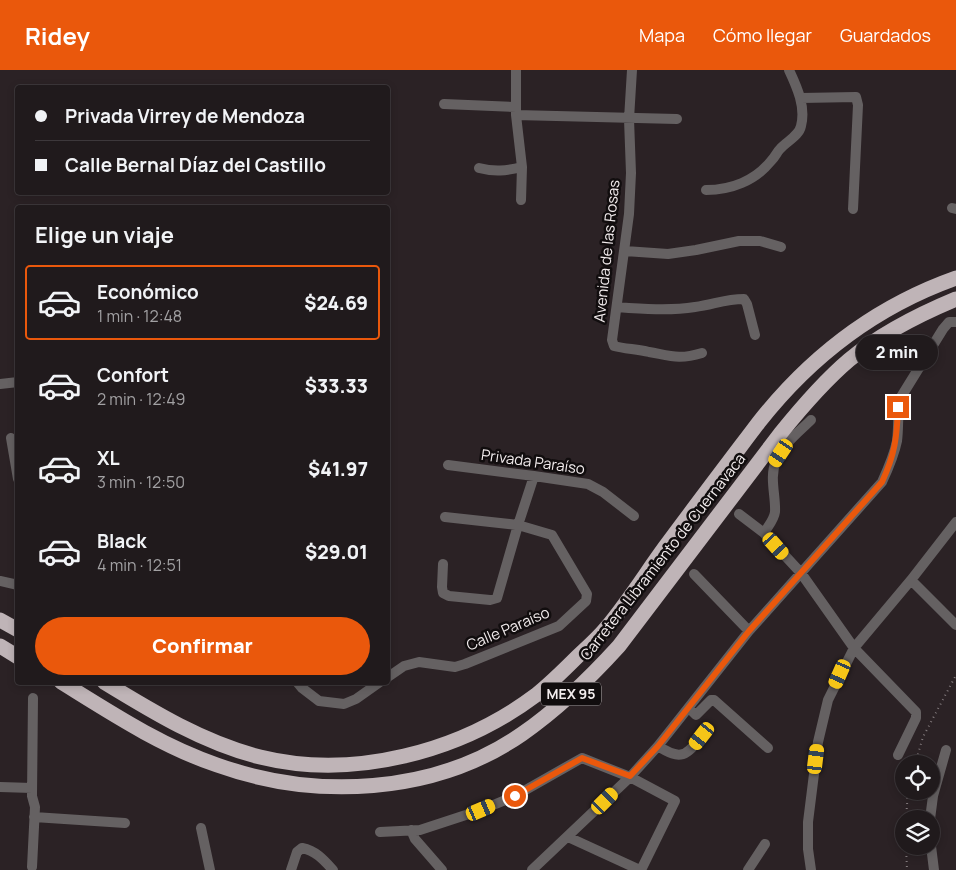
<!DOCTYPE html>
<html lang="es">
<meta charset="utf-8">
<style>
:root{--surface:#201a1c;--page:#282325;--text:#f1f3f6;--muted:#a2a1a3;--line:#3d383b;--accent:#ea580c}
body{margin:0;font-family:Manrope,sans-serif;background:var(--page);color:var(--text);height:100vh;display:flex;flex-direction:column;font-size:19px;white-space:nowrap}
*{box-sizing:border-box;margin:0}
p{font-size:16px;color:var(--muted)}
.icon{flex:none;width:28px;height:28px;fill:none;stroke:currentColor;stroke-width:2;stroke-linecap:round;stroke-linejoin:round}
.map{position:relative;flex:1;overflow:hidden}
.side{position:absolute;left:15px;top:135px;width:375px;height:480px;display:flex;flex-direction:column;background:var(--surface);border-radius:5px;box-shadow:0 2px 8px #0003,0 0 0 1px var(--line)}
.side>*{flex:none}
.banner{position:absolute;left:15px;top:15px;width:375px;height:110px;border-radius:5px;box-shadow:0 2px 8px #0003,0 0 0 1px var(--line);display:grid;align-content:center;height:110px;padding:0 20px;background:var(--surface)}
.tools{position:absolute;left:895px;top:685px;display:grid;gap:10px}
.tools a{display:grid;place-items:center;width:45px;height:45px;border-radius:50%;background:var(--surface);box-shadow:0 2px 8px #0003,0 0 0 1px var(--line);font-size:25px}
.end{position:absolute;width:22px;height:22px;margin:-11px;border:6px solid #ea580c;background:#fff;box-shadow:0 0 0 2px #fff}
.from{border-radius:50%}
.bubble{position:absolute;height:35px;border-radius:18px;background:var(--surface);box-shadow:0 2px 8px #0003,0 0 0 1px var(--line);font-size:16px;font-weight:800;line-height:35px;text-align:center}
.car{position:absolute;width:15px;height:30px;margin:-15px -8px;border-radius:6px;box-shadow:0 0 4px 1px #0007;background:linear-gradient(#f5c518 24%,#345 0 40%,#f5c518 0 76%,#345 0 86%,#f5c518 0)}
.banner b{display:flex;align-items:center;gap:18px;height:48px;font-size:19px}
.banner b+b{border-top:1px solid var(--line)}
.banner i{width:12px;height:12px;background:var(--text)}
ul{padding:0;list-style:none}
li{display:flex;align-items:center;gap:15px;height:75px;margin:0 10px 8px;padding:0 10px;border:2px solid transparent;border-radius:5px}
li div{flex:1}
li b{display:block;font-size:19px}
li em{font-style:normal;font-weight:800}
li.selected{border-color:var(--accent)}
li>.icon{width:45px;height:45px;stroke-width:1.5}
h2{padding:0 20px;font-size:22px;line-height:60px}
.button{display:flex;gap:10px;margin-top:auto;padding:10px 20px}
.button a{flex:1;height:58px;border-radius:30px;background:var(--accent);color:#fff;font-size:20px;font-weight:800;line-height:58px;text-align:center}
header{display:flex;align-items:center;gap:30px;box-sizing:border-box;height:70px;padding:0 25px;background:var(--accent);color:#fff}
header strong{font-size:24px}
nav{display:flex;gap:28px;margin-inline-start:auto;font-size:18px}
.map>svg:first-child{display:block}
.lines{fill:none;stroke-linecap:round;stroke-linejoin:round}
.path{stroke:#837b7d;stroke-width:2;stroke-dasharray:1 4;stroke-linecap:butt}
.minor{stroke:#656162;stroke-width:10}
.highway{stroke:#bfb4b7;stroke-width:15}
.route{stroke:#ea580c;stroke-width:6}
.labels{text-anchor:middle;stroke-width:5;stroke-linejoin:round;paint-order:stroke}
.shield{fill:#110d0e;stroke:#aea9aa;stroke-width:1}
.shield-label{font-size:14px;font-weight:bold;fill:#f2eced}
.street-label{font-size:15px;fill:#f2eced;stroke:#110d0e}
</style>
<header>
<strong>Ridey</strong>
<nav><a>Mapa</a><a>Cómo llegar</a><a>Guardados</a></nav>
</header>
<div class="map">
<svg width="956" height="800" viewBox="0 0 956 800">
<rect width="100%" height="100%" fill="#2b2225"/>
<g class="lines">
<path class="path" d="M915,694L923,667L956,605
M906,749L908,721
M906,776L907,800"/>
<path class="minor" d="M516,0V45L522,97L521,130
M632,0L629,49L631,103L629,144L612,270L614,276C625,279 637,279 649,282C671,286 679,290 702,283
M801,28L856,27L858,35L853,139
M444,34L516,37
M516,45L677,49
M479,98C494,102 506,101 522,97
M706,120C731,120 755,111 771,91C775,87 777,82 780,79C787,71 799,66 801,56C806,37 797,17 789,0
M952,138L956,139
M625,181L668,184L696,180L739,171H760L781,177
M617,237C642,239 670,241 695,237C713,235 724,229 744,229L747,234L755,265
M0,314L18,312
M11,368L18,409
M448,395L534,406L588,414L603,422L634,446
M739,444L764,463L801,503L854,578L916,642V648L898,685
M764,463C768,456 774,450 775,442C776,426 769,407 776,391C782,375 799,362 811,350
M443,494L442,517L443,523L449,526L490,530L497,528L518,455L534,406
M694,504L749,561
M911,510L956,555
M0,511L18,515
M388,607L404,596L419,592L455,597L465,594L559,556L586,531L587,524L552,465L518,455L445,447
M297,612L302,618L319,631L344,634L356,629L380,612
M689,638L696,645L711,630H714L768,678
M658,676C681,691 686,686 702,666
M0,717L32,718
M34,747L125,753
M930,749L933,726L946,680
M201,758L210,800
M411,760L415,769L442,800
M380,762L420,760L481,740L515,726L582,688L630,707L675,731L641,800
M568,767L640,800
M931,776L934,800
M32,797L35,737L32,726L33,628
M291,800L297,782L302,778C316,781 323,789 333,800
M532,800L630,707L658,676L749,561L882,412C888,399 894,386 897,371C899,356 897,341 901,327L943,259L949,252H956
M748,800L765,774
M811,800L808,779V752L818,672L828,630L854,578L911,510L956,452"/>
<path class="highway" d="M0,550L18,560
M0,576L18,587
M61,612C111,643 161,676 217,695C315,730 434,725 522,664C558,639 590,608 619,576L780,364C801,338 823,312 849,290C879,265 920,244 956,229
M104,612C153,642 204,673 260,687C353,710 460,682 536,625C551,613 565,599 578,586C588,577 599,567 607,557C628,532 646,503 665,477C696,435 728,393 759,352C811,286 877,236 956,208"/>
</g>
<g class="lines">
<path class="route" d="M515,726L582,688L630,706L658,676L749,561L882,412C895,384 897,367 898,337"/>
</g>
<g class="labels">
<rect class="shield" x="541" y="612.5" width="60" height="23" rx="4"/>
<g class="shield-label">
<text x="571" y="629">MEX 95</text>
</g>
<g class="street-label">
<text transform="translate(607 181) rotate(-84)" y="5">Avenida de las Rosas</text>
<text transform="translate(533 392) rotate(8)" y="5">Privada Paraíso</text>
<text transform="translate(663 487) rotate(-52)" y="5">Carretera Libramiento de Cuernavaca</text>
<text transform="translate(508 559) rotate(-23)" y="5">Calle Paraíso</text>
</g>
</g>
</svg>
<div class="tools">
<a><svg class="icon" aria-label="locate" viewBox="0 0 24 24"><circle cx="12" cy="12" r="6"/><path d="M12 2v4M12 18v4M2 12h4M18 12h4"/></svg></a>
<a><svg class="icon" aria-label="layers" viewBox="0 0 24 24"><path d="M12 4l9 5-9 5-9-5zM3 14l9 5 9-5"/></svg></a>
</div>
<i class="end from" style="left:515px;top:726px"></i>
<i class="end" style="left:898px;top:337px"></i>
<div class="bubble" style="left:856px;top:265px;width:82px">2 min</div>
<i class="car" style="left:781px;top:383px;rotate:214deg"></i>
<i class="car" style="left:776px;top:476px;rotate:138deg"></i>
<i class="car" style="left:840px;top:604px;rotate:204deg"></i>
<i class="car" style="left:702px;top:666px;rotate:218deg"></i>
<i class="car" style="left:816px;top:689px;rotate:7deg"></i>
<i class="car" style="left:605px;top:731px;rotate:45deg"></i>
<i class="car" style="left:481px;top:740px;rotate:67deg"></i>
<div class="banner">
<b><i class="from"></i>Privada Virrey de Mendoza</b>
<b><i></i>Calle Bernal Díaz del Castillo</b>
</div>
<section class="side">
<h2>Elige un viaje</h2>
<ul>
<li class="selected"><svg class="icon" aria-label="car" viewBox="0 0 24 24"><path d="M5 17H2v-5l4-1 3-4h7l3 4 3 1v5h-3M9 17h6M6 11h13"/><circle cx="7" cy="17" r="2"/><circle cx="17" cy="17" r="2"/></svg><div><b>Económico</b><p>1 min · 12:48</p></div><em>$24.69</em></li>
<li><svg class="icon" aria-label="car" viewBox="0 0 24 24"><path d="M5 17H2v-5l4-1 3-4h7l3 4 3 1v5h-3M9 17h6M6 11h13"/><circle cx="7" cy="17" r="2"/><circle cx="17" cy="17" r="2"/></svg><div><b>Confort</b><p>2 min · 12:49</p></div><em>$33.33</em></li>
<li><svg class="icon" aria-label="car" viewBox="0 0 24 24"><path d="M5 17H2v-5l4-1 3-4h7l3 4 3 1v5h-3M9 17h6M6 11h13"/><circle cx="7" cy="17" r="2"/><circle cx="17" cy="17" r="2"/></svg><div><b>XL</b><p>3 min · 12:50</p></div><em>$41.97</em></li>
<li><svg class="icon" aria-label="car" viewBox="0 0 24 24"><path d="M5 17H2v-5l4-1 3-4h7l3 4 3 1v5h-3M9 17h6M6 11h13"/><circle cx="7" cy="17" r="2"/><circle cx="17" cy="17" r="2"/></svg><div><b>Black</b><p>4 min · 12:51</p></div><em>$29.01</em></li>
</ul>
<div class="button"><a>Confirmar</a></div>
</section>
</div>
